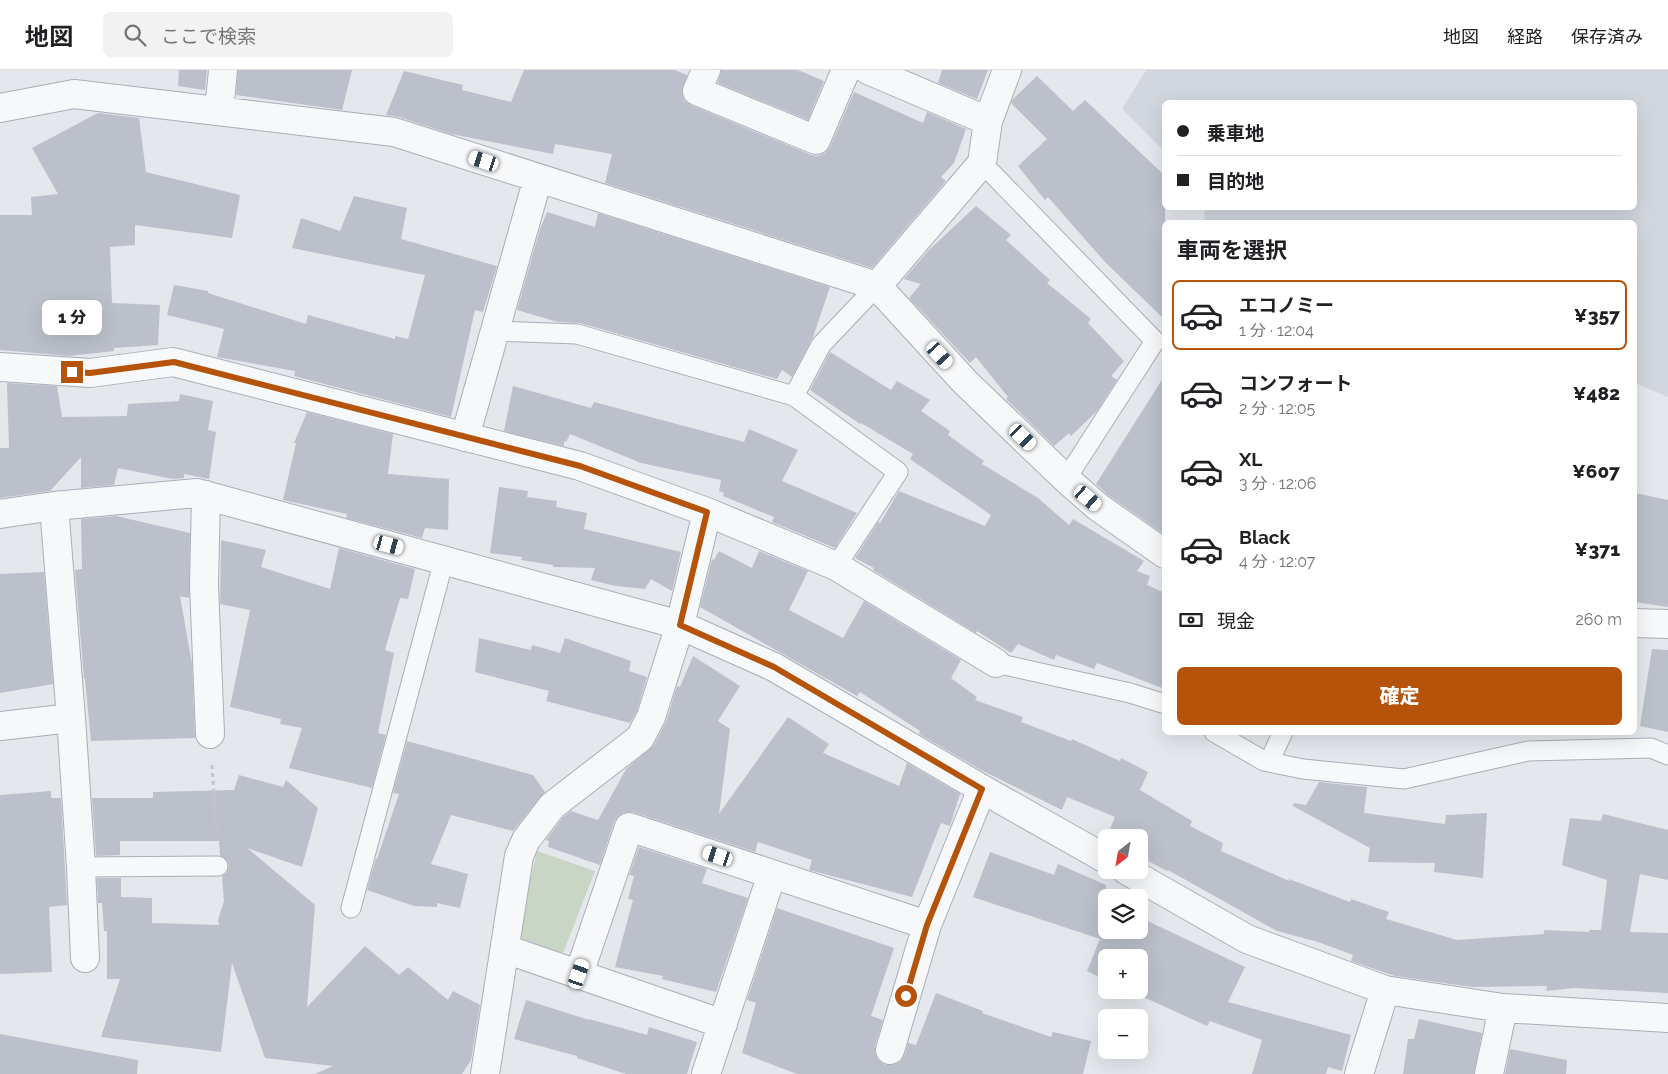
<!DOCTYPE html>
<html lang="ja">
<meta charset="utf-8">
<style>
:root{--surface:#fff;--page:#f2f2f2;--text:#202124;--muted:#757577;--line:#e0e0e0;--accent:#b45309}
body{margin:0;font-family:Raleway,"Noto Sans JP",sans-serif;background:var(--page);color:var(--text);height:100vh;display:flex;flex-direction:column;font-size:19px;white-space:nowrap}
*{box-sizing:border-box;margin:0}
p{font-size:16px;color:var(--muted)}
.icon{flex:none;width:28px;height:28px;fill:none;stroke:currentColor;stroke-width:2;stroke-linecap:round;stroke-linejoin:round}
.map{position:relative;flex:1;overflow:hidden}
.drawer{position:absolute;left:1162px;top:150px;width:475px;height:515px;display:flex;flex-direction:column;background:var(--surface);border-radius:8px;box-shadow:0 5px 20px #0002}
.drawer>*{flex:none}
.guide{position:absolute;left:1162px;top:30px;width:475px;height:110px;border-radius:8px;box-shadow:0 5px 20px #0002;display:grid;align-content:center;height:110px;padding:0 15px;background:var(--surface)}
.needle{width:32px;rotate:211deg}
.tools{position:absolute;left:1098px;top:759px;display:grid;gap:10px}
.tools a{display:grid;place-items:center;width:50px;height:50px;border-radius:8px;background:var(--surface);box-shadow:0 5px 20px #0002;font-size:25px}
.end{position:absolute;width:22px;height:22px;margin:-11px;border:6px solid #b45309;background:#fff;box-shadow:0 0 0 2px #fff}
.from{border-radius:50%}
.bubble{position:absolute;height:35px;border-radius:8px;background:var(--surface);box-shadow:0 5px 20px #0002;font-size:16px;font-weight:800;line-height:35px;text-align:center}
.car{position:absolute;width:15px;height:30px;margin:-15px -8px;border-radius:6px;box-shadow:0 0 4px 1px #0007;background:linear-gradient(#fff 24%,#345 0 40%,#fff 0 76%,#345 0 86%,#fff 0)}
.guide b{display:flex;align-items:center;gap:18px;height:48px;font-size:19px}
.guide b+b{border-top:1px solid var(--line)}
.guide i{width:12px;height:12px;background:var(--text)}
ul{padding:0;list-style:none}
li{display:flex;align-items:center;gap:15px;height:70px;margin:0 10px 8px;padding:0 5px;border:2px solid transparent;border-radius:8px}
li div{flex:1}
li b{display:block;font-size:19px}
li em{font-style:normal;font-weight:800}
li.current{border-color:var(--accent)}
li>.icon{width:45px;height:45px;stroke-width:1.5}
h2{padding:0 15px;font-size:22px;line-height:60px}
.pay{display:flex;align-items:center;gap:12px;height:55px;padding:0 15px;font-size:19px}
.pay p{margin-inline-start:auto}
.cta{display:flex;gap:10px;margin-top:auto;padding:10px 15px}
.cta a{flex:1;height:58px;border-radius:8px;background:var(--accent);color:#fff;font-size:20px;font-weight:800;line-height:58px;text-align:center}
header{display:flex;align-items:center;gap:30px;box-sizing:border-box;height:70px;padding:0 25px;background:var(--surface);border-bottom:1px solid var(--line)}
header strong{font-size:24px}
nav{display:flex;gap:28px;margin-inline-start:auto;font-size:18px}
.search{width:350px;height:45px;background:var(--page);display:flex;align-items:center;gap:12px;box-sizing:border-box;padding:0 18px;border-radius:8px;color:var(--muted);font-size:19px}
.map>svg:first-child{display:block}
.built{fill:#d2d6de}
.green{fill:#c9d6c5}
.building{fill:#bbc0ca}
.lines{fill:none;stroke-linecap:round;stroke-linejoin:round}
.lane-casing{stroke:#a9aeb7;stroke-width:21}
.street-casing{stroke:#a9aeb7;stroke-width:30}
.path{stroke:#c2c5cb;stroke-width:3;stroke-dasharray:4 4;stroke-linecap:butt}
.lane{stroke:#f7f8fa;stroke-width:19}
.street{stroke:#f7f8fa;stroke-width:28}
.route{stroke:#b45309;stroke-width:6}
</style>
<header>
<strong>地図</strong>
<div class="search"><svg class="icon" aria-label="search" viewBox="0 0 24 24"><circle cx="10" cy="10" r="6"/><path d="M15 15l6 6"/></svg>ここで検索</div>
<nav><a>地図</a><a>経路</a><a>保存済み</a></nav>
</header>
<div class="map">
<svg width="1668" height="1004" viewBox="0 0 1668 1004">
<rect width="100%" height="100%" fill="#e4e7ec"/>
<path class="built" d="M1146,0H1668V327L1635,313V152H1205L1204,138H1635V32H1165V82L1122,39Z"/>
<path class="green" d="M537,781L595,801L563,883L517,868Z"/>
<path class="building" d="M179,0H207L205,20L178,16Z
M238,0H352L342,40L236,25Z
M524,0H675L687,5L682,22L684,30L691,35L811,85L818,86L825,83L830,77L854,22L923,53L927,42L966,59L954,93L941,107L946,111L872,198L605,113L612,84L555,74L553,84L451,64L399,47L386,45L404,1L463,15L462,20L511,32Z
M721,0H798L824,11L808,50L718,13Z
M942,0H988L977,29L938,13Z
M1037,6L1073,41L1085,30L1165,106V250L1105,192L1048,127L1045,130L1018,96L1047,69L1011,33L1012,30Z
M98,43L139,48L146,102L240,125L232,168L135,155V175L110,177L112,233L160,235L158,275L114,278V281L69,286L0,280V145H32L31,127L58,124L32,78Z
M354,126L407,138L401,169L497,196L483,242L475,240L451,347L294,306L295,301L217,287L224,259L167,245L174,215L208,221V223L306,254L308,245L395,269V266L408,269L425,205L292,178L301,148L340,161Z
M976,136L1011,165L1006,170L1050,210L1047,213L1091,249L1088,253L1124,291L1111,306L1117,310L1097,341L1071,366L1069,363L1054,376L1006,329L1008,327L976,287L970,293L909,228L921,214L904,209L928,181Z
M547,142L595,157L598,143L830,217L813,267L792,307L782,300L777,309L766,306L580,253L558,252L517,240L540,159Z
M830,282L891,320L897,311L930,330L921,341L950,361L948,365L984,391L982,394L1038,428L1069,455L1073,449L1144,491L1137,501L1150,506L1147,515L1165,523V619L1097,593L1094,599L1056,585L1054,590L1018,574L1011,583L977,561L976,563L873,500L874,498L855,488L878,452L880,453L899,421L985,456L991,445L910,389L913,384L861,353L860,354L810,320Z
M1165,305V465L1108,425L1096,414Z
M7,313L57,316L62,347L127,346L128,334L179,331L180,324L213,331L208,360L216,362L209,409L184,404V408L173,409L118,398L114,415L81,418V387L50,421L0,428V378H9Z
M513,316L591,338L594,332L744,372L749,359L798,380L782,411L857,443L835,478L772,452L774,447L723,426L724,423L719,421L721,410L641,393L570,364L566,372L564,371V376L504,361Z
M307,342L393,364L388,404L449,409L448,460L425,458L422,468L346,448L347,444L283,430L296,373H294Z
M499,417L528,421L527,427L557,431L556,437L587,443L584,459L681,482L672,521L651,509L645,519L616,516L591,510L595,498L553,497V495L521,490L522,487L490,483Z
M1635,423L1668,430V537L1635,532Z
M116,446L190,463L189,528L180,526L192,594L195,668L91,671L85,609H84L75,500L82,499L81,449Z
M221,470L266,480L261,497L330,519L339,478L415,499L408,529L400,528L385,580L394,583L378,663L386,665L372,718L289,698L302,658L280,654L281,649L230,637L250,540L220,534Z
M719,481L752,498L759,481L808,501L789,540L843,568L864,531L961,590L951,608L977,627L975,630L1023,647L1021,652L1071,671L1072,669L1120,691L1121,688L1148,702L1140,720L1192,751L1190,756L1223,773L1221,781L1289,811V809L1350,832L1351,829L1389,842L1386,849L1457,870L1544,864V860L1589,862V860H1601L1607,810L1562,795L1570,748L1601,751L1603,744L1668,760V810L1640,804L1630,862L1668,863V923L1575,918L1546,921L1547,916L1472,917L1395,906L1351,891L1353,885L1318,872L1277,861L1168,800L1167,801L1139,786V768H1106L1115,747L1067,727L1062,740L981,700L919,664L920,661L860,622L857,626L700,537L712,489L714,490Z
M44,502L53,614L0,623V504Z
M479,568L531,580L532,575L560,583L565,568L631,591L629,601L647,607L637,641L630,653L546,631L549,621L475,602Z
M1652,579L1668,580V662L1640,656Z
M693,586L740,616L718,651L730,659L719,744L788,647L829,674L823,683L899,716L907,693L960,724L950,756L941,753L912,827L809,800L812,790L758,772L755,782L633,742H625L619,745L614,752L600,795L548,777L549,771L546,770L563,747L571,741L598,750L626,699L654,675L666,652L677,616L680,617Z
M407,671L533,705L545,722L513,761L451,745L431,794L468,804L460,838L437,833V837L414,836L367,820L376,788L377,789L399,724L393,723Z
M239,705L283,717L286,710L318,738L302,797L247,778L315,835L307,937L365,876L399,905L408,897L448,930L453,921L480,935L471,990L462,1004H315L333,996L265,988L232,893L221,982L101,967L120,909H107V861H104L102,833H98L97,808H121V827L152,828V853L219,855L218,850L224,831L222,806L227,802L229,795L227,790L220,785L219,771H120V785L96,786L92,728H153V722L234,720Z
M1319,712L1367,717L1364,743L1445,754L1446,745L1487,743L1483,808L1434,802L1435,793L1368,792L1370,778L1293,736L1294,733L1306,735Z
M51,721V728H61L67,835L49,837L52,902L0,904V725Z
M639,777L707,799L702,813L748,828L716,922L662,909L663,906L615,897L633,830L628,829L634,806L629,805Z
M990,782L1054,805L1058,794L1106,815V860H1139V847L1245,897L1228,932L1351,965L1342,1001L1328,997L1326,1004H1252L1262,970L1210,951L1207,956L1128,920H1139V888H1106V910L1087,901L1100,869L973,827Z
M777,838L894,878L871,946L883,950L875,976V983L878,990L885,995H893L900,992L905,984L908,973L916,975L936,923L983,941L982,943L1051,967L1053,962L1091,971L1083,1004H797L742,983L756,933L747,930Z
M526,930L589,950V949L647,965L649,957L697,972L687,1004H626L577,988V986L514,969Z
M1419,949L1482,963L1474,1004H1403L1408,969H1414Z
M0,964L138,990L137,1004H0Z
M1510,979L1567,990L1566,1004H1505Z"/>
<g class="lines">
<g class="lane-casing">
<path id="lane" d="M982,93L1155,271L1066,409
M495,261L577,264L794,326L821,275L877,216
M794,326L898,402L836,496
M996,593L1130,623L1165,634
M1214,662L1264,691L1303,699L1404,709L1528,681L1651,678L1668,685
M1269,692L1283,662
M81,797L218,796
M351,838L444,490"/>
</g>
<g class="street-casing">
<path id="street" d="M706,0L697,21L816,70L846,0
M868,0L988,51
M0,38L74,24L394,62L877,216L965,312L1066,409L1098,437L1165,484
M219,41L223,0
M877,216L982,93L988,51L1007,0
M0,297L90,303L173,292L580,396L707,442L836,496L996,593
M465,367L538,108
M206,425L204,515L210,664
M54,436L71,648
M0,444L54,436L197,423L680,555L774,597L982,719L1106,789
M1635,553L1668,554
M0,656L71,648L81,797L85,888
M1126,800L1247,869L1385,920L1503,938L1668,948
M505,879L723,954
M579,904L629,757L927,855
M890,980L927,855L982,719
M485,1004L519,786L526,770L552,736L640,668L651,647L680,555L707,442
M706,1004L772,804
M1359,1004L1385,920
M1489,1004L1503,938"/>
</g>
<path class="path" d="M212,695L217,768"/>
<use href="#lane" class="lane"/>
<use href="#street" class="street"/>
</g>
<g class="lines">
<path class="route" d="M72,302L90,303L174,292L580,396L707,442L680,555L774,597L982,719L927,855L906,926"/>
</g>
</svg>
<div class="tools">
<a><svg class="needle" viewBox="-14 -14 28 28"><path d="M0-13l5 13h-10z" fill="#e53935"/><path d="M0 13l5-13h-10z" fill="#757577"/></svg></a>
<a><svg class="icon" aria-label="layers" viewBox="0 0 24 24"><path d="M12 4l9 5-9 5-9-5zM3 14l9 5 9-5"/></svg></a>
<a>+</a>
<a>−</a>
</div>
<i class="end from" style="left:906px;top:926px"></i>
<i class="end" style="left:72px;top:302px"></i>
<div class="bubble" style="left:42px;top:230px;width:60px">1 分</div>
<i class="car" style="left:484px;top:91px;rotate:288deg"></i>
<i class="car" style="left:940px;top:285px;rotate:138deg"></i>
<i class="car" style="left:1023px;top:367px;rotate:134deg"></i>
<i class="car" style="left:1088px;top:428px;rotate:131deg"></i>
<i class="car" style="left:389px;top:475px;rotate:105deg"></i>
<i class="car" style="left:718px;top:786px;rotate:288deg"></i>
<i class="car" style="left:579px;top:904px;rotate:19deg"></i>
<div class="guide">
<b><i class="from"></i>乗車地</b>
<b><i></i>目的地</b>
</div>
<section class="drawer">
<h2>車両を選択</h2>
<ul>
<li class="current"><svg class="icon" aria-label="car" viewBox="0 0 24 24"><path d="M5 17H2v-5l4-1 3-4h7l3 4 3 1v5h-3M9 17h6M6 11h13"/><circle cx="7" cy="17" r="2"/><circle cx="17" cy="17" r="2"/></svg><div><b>エコノミー</b><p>1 分 · 12:04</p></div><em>¥357</em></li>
<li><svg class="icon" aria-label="car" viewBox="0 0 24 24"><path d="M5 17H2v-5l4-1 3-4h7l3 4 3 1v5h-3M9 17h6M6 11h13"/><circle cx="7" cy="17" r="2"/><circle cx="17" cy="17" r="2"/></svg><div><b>コンフォート</b><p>2 分 · 12:05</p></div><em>¥482</em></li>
<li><svg class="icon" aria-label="car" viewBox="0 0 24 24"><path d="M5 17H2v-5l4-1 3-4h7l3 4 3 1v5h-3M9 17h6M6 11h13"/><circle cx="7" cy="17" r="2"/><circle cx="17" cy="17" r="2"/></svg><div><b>XL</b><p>3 分 · 12:06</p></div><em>¥607</em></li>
<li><svg class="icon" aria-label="car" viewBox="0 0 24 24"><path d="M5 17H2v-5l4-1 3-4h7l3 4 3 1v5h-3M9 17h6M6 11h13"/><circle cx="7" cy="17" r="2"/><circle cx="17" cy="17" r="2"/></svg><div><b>Black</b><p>4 分 · 12:07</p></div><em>¥371</em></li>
</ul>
<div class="pay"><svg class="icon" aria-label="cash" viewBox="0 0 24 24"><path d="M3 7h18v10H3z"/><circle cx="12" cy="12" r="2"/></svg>現金<p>260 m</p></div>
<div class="cta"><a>確定</a></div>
</section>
</div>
